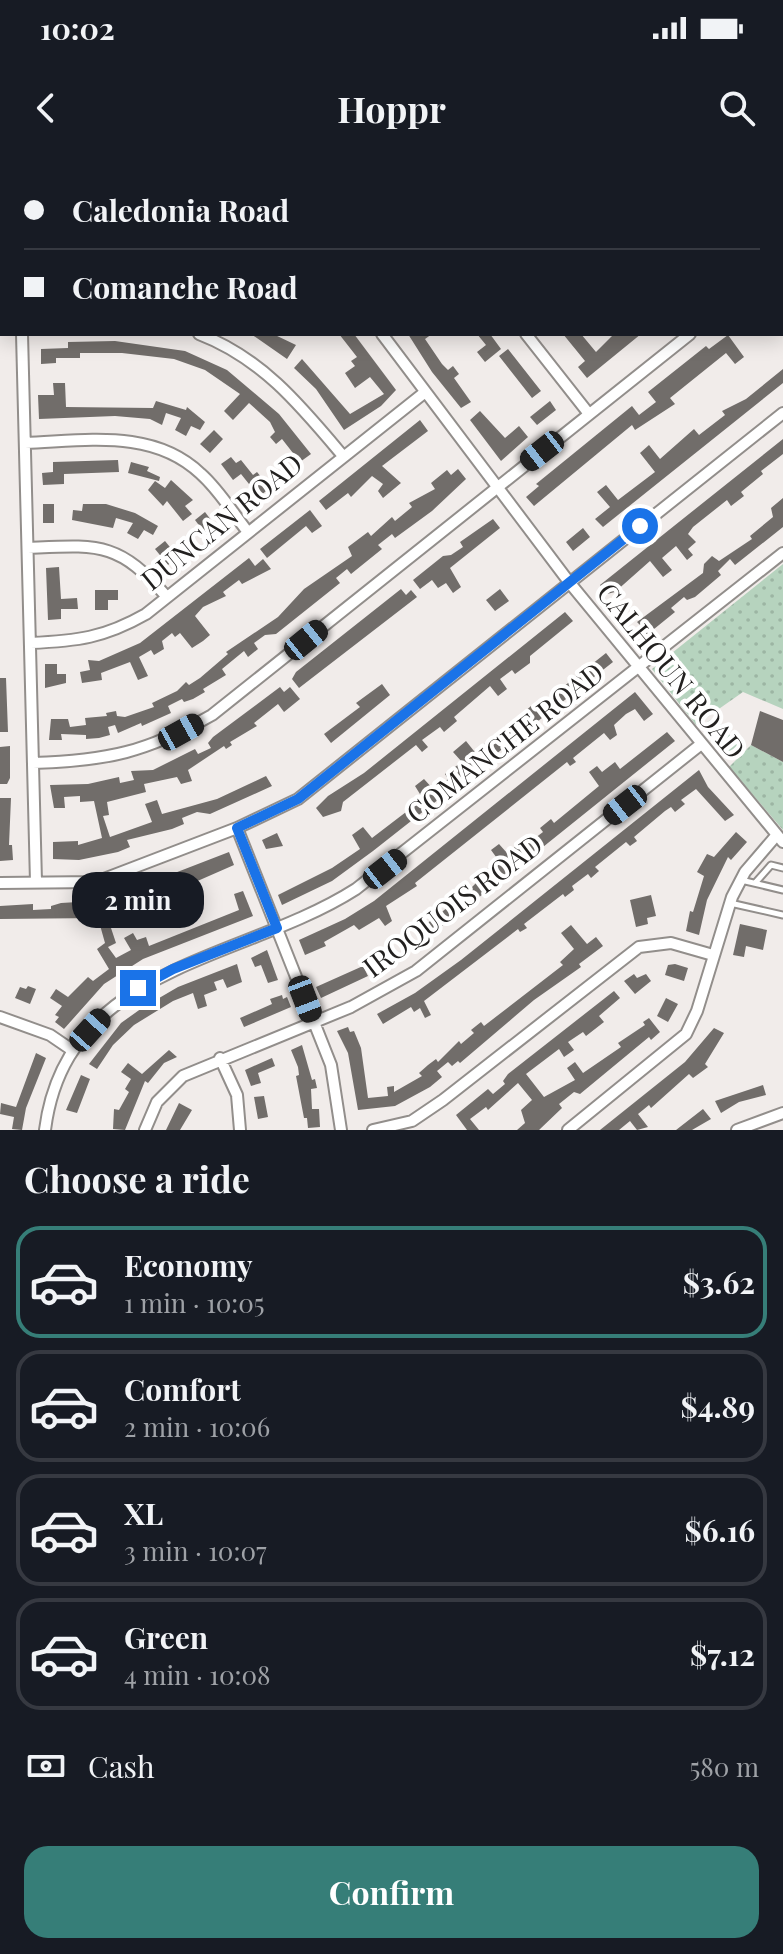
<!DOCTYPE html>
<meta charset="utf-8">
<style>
:root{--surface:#171b24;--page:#20242c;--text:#f1f3f6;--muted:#9ea1a6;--line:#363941;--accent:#367e78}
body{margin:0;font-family:"Playfair Display",serif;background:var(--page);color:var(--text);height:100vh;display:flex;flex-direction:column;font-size:30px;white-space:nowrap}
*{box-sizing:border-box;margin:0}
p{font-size:26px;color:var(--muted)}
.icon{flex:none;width:44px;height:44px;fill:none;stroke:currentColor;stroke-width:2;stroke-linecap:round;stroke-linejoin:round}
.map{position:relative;height:970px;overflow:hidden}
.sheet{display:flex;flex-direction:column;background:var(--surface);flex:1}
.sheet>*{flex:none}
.top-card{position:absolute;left:0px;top:0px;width:784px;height:176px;box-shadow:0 4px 20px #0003;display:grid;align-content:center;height:176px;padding:0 24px;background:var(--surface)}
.end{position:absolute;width:36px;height:36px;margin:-18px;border:10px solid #1a73e8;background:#fff;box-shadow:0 0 0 4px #fff}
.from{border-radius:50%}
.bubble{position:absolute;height:56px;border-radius:24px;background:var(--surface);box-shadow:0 4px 20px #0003;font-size:26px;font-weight:700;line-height:56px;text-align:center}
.car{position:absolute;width:24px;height:48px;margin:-24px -12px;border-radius:10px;box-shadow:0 0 6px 2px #0007;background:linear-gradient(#222 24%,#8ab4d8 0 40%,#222 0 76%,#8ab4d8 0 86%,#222 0)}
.top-card b{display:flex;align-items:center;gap:28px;height:76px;font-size:30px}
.top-card b+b{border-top:2px solid var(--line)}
.top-card i{width:20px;height:20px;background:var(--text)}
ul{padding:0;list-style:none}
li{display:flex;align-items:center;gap:24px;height:112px;margin:0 16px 12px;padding:0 8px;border:4px solid var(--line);border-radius:24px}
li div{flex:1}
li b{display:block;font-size:30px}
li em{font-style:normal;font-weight:700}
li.on{border-color:var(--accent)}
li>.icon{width:72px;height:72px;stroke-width:1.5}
h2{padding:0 24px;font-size:36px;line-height:96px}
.pay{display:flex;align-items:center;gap:20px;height:88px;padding:0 24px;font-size:30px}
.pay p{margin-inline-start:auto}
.action{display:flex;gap:16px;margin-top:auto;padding:16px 24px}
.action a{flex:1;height:92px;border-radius:24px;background:var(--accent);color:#fff;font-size:32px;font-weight:700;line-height:92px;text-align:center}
.status{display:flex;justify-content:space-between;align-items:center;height:56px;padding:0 40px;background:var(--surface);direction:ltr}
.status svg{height:22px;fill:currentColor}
header{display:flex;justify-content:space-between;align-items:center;height:104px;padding:0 24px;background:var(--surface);font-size:36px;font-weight:700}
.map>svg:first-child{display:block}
.grass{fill:url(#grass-dots)}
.garden{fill:#b6d3be}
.building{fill:#716d6a}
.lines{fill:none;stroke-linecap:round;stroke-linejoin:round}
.lane-casing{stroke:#928e8b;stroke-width:9}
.street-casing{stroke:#928e8b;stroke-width:14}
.lane{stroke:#fff;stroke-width:5}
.street{stroke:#fff;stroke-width:10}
.route{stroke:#1a73e8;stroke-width:10}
.labels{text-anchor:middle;stroke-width:8;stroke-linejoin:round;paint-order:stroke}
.street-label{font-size:28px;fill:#22201f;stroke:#fff}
</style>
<div class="status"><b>10:02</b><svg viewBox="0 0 49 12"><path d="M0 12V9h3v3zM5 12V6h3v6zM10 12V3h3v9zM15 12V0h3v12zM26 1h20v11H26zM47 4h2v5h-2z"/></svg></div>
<header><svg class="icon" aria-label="back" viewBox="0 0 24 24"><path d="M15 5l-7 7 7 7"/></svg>Hoppr<svg class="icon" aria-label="search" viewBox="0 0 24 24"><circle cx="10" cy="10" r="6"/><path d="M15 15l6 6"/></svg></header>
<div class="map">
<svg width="783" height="970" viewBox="0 0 783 970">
<defs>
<pattern id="grass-dots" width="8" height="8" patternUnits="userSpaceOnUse" patternTransform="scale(2)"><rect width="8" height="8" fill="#b6d3be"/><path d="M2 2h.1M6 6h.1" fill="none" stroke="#9cb5a3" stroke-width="1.8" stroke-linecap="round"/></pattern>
</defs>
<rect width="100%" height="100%" fill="#f1ecea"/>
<path class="grass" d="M783,404V549L743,532L696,565L652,509Z
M751,585L783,602V670L729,607Z"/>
<path class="garden" d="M715,557L739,587L729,595L704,564Z"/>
<path class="building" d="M251,174H273L296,185L287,199Z
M339,174H354L396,230L381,246L344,270L316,229L294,208L302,199L350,254L384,234L370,217L355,228L345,213L355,206L351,201L357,197Z
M408,174H432L425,179L442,204L448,210L453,206L459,214L454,218L471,242L461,248L432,212Z
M477,174H490L501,189L485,202L477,192L486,185Z
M563,174H581L596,192L614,174H641L587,218L578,207L585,201Z
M728,175L744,197L735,204L726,193L670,238L675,244L635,270L632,265L534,346L526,337L539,326L536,324L632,246L639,255L656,242L648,232L706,186L709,189Z
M115,181L185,191L227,210L279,254L311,294L300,302L282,279L276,284L270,277L275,272L270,262L249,243L233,260L224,251L240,234L205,210L174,199L122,193H80V198H56V203L41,204V189L68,188V182Z
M508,189L541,231L532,238L499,196Z
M783,209V223L603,367L595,359L610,347L597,332L606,325L618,340L655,312L640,293L649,285L660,299L694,269L699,275L725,255L722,251L746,239Z
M53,223H65L66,247L153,248L156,241L186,250L187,247L205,262L200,270L191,266L186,276L175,270L181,258L166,253L162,265L150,259L115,256L39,259L38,235H54Z
M550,241L556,250L537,265L530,257Z
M480,251L505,278L519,266L528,277L501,301L470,260Z
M420,260L428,271L382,306L401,323L383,338L378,331L383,324L372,316L351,337L348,333L326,350L319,341Z
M214,270L223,279L210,293L200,284Z
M783,279V294L761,311L763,314L741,332L744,336L731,346L727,340L693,367L688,374L696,382L688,389L693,395L687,400L676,386L662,398L672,410L663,417L650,401L615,432L607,434L600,425Z
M231,297L236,303L241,300L253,315L257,312L270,328L251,343L245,335L253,329L241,314L233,320L221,304Z
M118,300L119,312L64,314V324L43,325L42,313L53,312V302Z
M131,302L149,307L147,311L160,317L159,321L128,313Z
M458,309L466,319L432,351L395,378L392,374L378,385L382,389L351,414L347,409L336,418L340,423L276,474L265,475L254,483L258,489L248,497L244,491L222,509L226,515L203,529L205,532L193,539L184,542L182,539L168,546L171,553L142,566L141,563L118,573L115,565L108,567L110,575L99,578L86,579V575L61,574L62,580H49L51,559H68L70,567L86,565L85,558L107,556L106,553L116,551L117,556L125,557L154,547L152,543L177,531L186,522L189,525L200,518L228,494L226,492L278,457L304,429L352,396L348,387L368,372L371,376L392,357L395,361L412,347L409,343L435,329L431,323L447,310L451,315Z
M171,320L193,340L185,346L192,354L183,361L167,341L163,346L148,330L155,321L165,328Z
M783,338V367L735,405L730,399L718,411L721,415L695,437L687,440L684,437L671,448L675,452L643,478L636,469L640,465L637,462L703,413L704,404L712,396L719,401L752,379L750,376L773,357L771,348Z
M43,344H54V363H43Z
M83,344H106L135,353L158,366L153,375L144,370L138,379L127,373L133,363L116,358L113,368L72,360L73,350L82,351Z
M310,350L322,366L312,373L306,366L267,398L260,389Z
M205,352L217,368L207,376L195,360Z
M493,359L500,368L450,408L461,427L453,433L446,423L438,428L432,420L420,429L413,420L443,396L451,395L463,387L460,382Z
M583,368L590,377L573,391L566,382Z
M165,381L178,397L168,405L155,389Z
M249,398L255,406L263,399L271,409L242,424L239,420L223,432L226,436L203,447L195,456L210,475L203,481L192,488L180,473L175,477L172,473L162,481L164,489L154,495L151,490L139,497L148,516L138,520L130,502L101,513L102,520L82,523L80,512L90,510L88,500L99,501L140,483Z
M59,407L61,439L77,438L78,449H61V459L48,460L46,408Z
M401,429L406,435L411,430L417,437L299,528L292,519L296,512Z
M500,429L509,441L495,451L486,440Z
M95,430H118V440H108V450H95Z
M565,452L573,461L530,496V503L515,514L512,510L500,519L507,529L498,536L490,526L454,557L457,561L444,572L440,567L422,580L428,587L422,592L416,585L343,642L341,651L323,657L316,648L328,636L364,613Z
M606,493L613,502L373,691L332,721L282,745L278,735L332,708L360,689L352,675L363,667L372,678L423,639L415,626L424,619L434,630L448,619L445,614L462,602L453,592L466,581L474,591L500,573L502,576L526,558L522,554L531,546L534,550Z
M45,504H57V514H66V523L45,528Z
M0,518H6L8,572H0Z
M382,524L390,535L331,583L324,574L360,547L356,543Z
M280,527L284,532L290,527L300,539L284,552L278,544L254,563L257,566L230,582L232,585L226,589L224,586L188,610L192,621L181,624L177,617L144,624L146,632L107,642L109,655L103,656L110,677L152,662L145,644L157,640L162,654L217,639L266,616L272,626L210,654L197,652L182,658L184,664L172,669L127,680L130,687L118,692L79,700L53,699V682L78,681V685L102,678L94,641L80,642V636L64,637L65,648H54L50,625L88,624L119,617L120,623L134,620L131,611L153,610L195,589L198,594L211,588L208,583L213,577Z
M635,532L653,554L644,561L635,549L626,554L614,565L617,575L610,580L604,573L573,598L576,602L570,606L567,602L415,723L417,726L386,746L392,761L385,766L379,758L359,770L354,765L324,782L326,786L305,795L299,780L345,759L374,741Z
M760,551L783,560V602L751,585Z
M667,572L675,581L538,691L428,777L420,769L466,733L477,722L473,718L499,701L491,690L499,684L507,693L519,684L522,688L543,672L540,668L551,659L554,663L599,626L589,612L597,606L602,612L615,602L620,609Z
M10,586V618L7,624H0V587Z
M699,610L708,627L734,655L725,661L696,629L681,640L685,644L675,652L671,647L665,651L634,677L637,681L630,686L626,682L595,707L599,711L591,718L588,714L572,726L574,730L565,737L563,734L524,764L527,768L520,772L518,769L424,841L431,855L425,858L420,848L414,852L411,847L383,864L377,854L415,833L461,800Z
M0,638H11L9,685H12L13,700L0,701Z
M736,672L747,682L731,700L728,697L707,740L699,775L686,771L690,751L693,752L704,716L697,712L707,694L714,697Z
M277,673L283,686L266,689L262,680Z
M229,692L234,705L161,737L168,755L158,758L152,742L146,744L145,740L133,745L134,748L127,751L128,755L122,758L120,752L107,756L116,783L108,787L116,798L131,790L124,778L133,773L137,780L146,777L149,786L239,750L234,734L243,731L253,756L143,799L104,824L64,869L55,862L59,857L55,855L62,846L50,838L56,829L68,837L88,817L93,821L109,809L97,789L105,783L98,758L0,759V746L33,744V750L51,749V746L61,743L95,741V748L111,746L109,739L121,734L123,741L137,736L135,731L143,729L141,726Z
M651,735L656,756L647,758L648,764L636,767L630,740Z
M740,764L767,770L763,790L746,786L744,797L733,795Z
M571,765L587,784L596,777L603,786L579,804L581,807L534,840L460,903L458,901L452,906L448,902L437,911L442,917L430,927L395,946L358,950L348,893L337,871L348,867L350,872L354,871L361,888L368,938L388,936L387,927L394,926V932L422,916L419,913L428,905L436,899L438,902L459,881L461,884L474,873L471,870L481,862L484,866L563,805L560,802L574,789L561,773Z
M393,788L399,798L379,809L375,799Z
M267,790L278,820L268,823L261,805L255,807L251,798Z
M237,804L242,822L227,828L223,819L214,822L217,830L204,835L207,846L198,849L193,833L173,841L134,865L113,885L97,909L89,904L121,863L142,848L178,827Z
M675,804L688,808L684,821L665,815L668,805Z
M363,806L368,816L321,838L316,827Z
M634,814L637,818L646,814L651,821L635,834L624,821Z
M28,826L36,829L30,844L15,838L20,827L26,829Z
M614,831L620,838L599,856L604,862L586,876L583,872L568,882L574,890L564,897L559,889L526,914L544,937L575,920L567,908L575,902L583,913L621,887L618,883L645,865L643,862L649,858L660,872L651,880L649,877L580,934L574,932L559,944L562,948L539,970H517L525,963L521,950L532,940L518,923L488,950L486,947L470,959L479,970H467L456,955L488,929L493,934L505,924L503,921L508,914Z
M282,835L283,839L287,837L291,847L244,867L240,858L272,844L270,839Z
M666,838L678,844L668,862L657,856Z
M714,868L724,873L705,904L708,907L693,918L689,914L651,948L649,945L638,954L648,967L637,970L630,961L619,970H600L685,902Z
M302,885L312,920L315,919L317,928L311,929L312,949H319L320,967L308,968L307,958H304L296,916L299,915L298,907L291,890Z
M169,890L177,897L164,903L148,923L145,921L125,970L113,969L114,949L119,950L129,932L125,929L131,919L121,912L128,903L142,914Z
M36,893L46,898L26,948L22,970L12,969L14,957L0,954L1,943L16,947Z
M272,898L275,906L258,913L261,923L251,926L245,910Z
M81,915L90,919L77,953L66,950Z
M763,925L766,935L739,942L721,953L715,941Z
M264,936L268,957L258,959L254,937Z
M179,943L192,950L180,970H166Z
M703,949L711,959L692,970H676Z"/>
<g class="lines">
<g class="lane-casing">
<path id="lane" d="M734,2L736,0
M741,720L783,730
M756,722L771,705L783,708
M730,743L783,755"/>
</g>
<g class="street-casing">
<path id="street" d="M404,0V2
M710,0L711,2
M265,2L266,0
M615,2L630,0
M0,52H2
M0,163H2
M22,174L36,722
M199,174C262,198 301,246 343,296
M382,174L569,422L783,682
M526,174L589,254
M25,283C85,281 153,268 201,314C219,330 233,353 247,371
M28,388C99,385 118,381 167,437
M30,483C77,481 104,478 146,454L424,233
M33,603C107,601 147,592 212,555L690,174
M237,668L331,905L341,970
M0,723L96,722L237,668L298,639L783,253
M0,857L50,875L72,890
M220,898L237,935L240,970
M45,970C66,804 242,802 356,729L783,393
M145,970L157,942L183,916L351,847L416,811L700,585
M373,970L412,961L443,940L639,787L671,783L713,795
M568,970L686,874L697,851L732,737L745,712L775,677
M737,970L783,953"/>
</g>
<use href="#lane" class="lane"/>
<use href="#street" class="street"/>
</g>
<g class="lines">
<path class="route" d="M138,828L173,809L277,768L237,668L298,639L640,366"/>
</g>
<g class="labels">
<g class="street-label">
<text transform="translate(222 362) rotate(-39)" y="10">DUNCAN ROAD</text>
<text transform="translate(671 511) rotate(51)" y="10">CALHOUN ROAD</text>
<text transform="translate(505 583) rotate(-38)" y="10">COMANCHE ROAD</text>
<text transform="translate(453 746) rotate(-37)" y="10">IROQUOIS ROAD</text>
</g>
</g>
</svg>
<i class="end from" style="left:640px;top:366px"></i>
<i class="end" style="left:138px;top:828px"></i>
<div class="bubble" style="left:72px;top:712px;width:132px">2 min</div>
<i class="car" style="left:542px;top:291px;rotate:232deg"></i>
<i class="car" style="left:306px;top:480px;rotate:51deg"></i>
<i class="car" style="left:181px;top:572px;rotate:61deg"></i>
<i class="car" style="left:625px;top:645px;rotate:232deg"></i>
<i class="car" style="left:385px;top:709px;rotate:52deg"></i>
<i class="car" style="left:305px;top:839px;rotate:159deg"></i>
<i class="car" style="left:90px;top:870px;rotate:42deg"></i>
<div class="top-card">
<b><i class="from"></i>Caledonia Road</b>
<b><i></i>Comanche Road</b>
</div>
</div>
<section class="sheet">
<h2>Choose a ride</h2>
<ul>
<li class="on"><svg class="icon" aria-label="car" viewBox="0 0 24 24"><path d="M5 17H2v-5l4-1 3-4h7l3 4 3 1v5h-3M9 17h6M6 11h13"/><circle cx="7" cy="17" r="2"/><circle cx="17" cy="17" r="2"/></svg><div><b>Economy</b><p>1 min · 10:05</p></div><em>$3.62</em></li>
<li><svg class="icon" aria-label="car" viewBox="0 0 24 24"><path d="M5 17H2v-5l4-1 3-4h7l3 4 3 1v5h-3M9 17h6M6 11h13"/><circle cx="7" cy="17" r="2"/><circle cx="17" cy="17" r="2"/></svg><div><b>Comfort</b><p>2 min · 10:06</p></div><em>$4.89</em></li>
<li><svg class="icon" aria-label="car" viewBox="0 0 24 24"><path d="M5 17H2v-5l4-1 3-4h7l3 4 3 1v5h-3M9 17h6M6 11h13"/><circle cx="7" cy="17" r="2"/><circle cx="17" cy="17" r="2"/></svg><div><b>XL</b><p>3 min · 10:07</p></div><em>$6.16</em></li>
<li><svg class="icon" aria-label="car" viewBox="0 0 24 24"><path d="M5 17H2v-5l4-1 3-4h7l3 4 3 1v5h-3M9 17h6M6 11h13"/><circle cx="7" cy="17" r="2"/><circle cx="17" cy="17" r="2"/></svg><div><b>Green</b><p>4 min · 10:08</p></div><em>$7.12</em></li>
</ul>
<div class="pay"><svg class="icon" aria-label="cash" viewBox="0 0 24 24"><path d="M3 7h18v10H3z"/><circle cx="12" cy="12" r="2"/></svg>Cash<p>580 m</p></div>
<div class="action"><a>Confirm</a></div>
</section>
